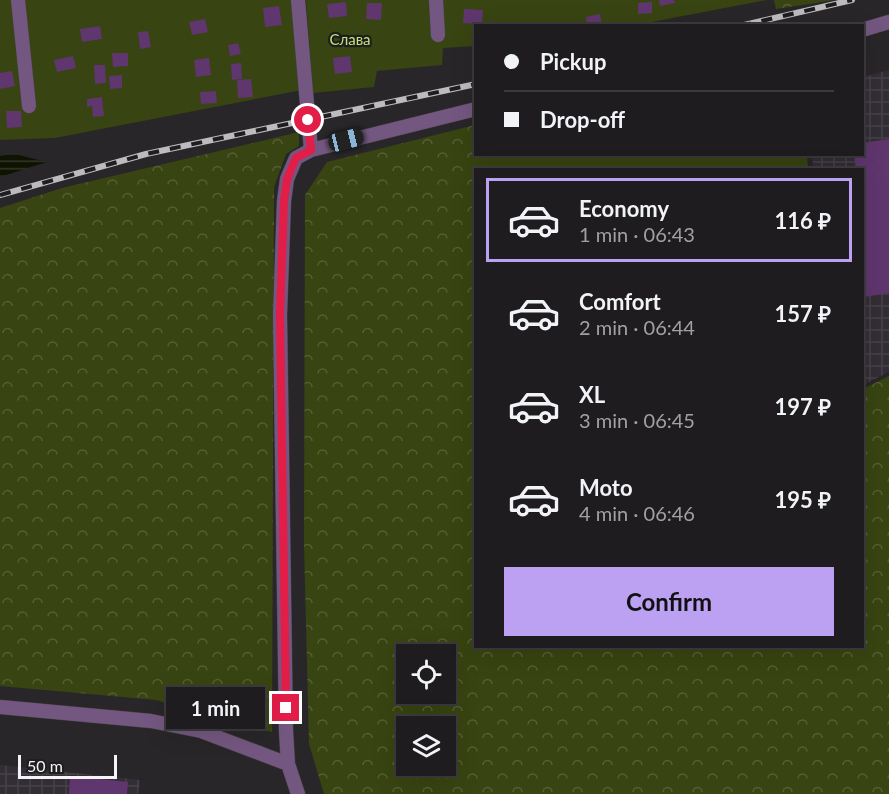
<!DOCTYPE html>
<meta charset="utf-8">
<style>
:root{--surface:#1e1c1f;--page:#262528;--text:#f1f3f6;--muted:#a1a1a4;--line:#3c3a3d;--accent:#bca0f2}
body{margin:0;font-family:Lato,sans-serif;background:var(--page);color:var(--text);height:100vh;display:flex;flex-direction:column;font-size:22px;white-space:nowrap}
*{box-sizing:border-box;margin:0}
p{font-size:20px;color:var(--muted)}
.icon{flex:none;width:33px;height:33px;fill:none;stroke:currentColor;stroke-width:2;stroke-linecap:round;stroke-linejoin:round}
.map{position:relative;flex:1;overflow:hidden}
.details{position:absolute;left:474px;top:168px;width:390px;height:480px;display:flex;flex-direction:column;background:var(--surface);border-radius:0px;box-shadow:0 6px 24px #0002,0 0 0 2px var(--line)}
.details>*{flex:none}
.top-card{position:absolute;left:474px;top:24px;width:390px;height:132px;border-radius:0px;box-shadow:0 6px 24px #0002,0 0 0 2px var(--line);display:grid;align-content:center;height:132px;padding:0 30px;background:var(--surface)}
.tools{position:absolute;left:396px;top:644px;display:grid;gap:12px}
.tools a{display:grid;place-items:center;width:60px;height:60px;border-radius:0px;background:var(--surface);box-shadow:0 6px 24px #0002,0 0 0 2px var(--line);font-size:30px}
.scale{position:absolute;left:18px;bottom:15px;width:99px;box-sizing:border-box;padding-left:6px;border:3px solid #f4f3f5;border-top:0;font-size:16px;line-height:21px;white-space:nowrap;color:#f4f3f5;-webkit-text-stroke:4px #1e1d1f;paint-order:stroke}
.end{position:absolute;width:27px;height:27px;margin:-14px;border:8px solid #e11d48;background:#fff;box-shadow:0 0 0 3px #fff}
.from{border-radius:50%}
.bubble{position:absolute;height:42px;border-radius:0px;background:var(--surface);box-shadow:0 6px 24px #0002,0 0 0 2px var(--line);font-size:20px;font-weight:700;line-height:42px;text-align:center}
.car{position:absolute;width:18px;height:36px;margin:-18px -9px;border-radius:8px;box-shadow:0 0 4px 2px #0007;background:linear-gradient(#222 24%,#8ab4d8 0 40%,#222 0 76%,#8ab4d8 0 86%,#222 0)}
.top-card b{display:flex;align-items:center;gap:21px;height:57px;font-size:22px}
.top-card b+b{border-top:2px solid var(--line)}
.top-card i{width:15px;height:15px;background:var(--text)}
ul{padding:10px 0 0;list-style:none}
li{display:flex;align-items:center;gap:18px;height:84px;margin:0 12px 9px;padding:0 18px;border:3px solid transparent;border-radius:0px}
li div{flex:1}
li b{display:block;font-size:22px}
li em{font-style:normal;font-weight:700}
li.active{border-color:var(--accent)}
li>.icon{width:54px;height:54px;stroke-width:1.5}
.action{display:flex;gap:12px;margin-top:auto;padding:12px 30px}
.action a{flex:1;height:69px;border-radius:0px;background:var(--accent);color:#111;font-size:24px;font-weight:700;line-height:69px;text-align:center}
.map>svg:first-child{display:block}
.industrial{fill:url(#industrial-grid)}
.green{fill:#384411}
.forest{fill:url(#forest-crowns);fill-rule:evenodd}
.water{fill:url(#water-rules)}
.building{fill:#5f366e}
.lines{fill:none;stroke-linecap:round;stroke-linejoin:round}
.minor-casing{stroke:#454346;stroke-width:15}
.minor{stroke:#745780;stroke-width:14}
.rail-casing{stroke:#bdbbbe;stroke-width:6}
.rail{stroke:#1e1d1f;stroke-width:4;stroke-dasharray:11;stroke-linecap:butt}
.route{stroke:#e11d48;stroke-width:8}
.labels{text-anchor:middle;stroke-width:4.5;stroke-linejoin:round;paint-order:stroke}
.park-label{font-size:15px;fill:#c4e17a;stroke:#1e1d1f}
</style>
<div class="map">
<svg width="889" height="794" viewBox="0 0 889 794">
<defs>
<pattern id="industrial-grid" width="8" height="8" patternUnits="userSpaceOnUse" patternTransform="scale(1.5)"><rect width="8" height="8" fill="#332e35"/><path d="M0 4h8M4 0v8" fill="none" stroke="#474249"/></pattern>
<pattern id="forest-crowns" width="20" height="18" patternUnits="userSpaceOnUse" patternTransform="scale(1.5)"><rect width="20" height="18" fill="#384411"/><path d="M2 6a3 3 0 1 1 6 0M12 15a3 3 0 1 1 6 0" fill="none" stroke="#555f34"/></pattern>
<pattern id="water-rules" width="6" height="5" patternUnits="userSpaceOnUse" patternTransform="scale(1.5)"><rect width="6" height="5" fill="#0e1401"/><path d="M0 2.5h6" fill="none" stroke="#323727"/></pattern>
</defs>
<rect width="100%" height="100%" fill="#282629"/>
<path class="industrial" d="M889,70V372L863,385L862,170L813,169L812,155L862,154L863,77Z
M0,765L140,780L138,794H0Z"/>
<path class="green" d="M0,0H295L302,90L55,138L0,140Z
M306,0H767L636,25L476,26L475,46L443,48L442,65L377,71L374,87L313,93Z"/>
<path class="forest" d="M774,0H835L776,9Z
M475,125L476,154H807L808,169L476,170V646H862L863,389L889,376V794H324L309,744L304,545L305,195L327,162ZM406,654H446V693H406ZM406,726H446V765H406Z
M299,132V146L286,154L274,187L272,732L156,700L0,686V208L62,188Z"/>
<path class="water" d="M15,154L47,162L0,177V156Z"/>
<path class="building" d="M659,0H674L675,3L660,6Z
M346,2L347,16L329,18L327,4Z
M652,2V13L638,14V3Z
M367,3H382L381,20L366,19Z
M279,6L282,25L265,27L263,8Z
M464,9L483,10L482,24L463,23Z
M600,14L602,26H587L586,17Z
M205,19L208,32L192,35L189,22Z
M100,26L102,39L82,42L80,29Z
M148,31L151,47L140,49L138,32Z
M238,43L241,54L230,56L228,45Z
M112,53H128V66L113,67Z
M73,56L76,68L57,72L54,60Z
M350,56L352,72L335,74L333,58Z
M209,58L211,75L196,77L194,60Z
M241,63L242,79L232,80L231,64Z
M94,65H105L106,83L95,84Z
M12,71L15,86L0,89V73Z
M122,75V88L110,89L109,76Z
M251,79L253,97L238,98L237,80Z
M216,91L217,103L201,104L200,92Z
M102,97L104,116L93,117L92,106L87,107V99Z
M6,111H21L22,127L7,128Z
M889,139V293L864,297L862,170H856L854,154H862V143Z
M70,776L128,782L127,794H69Z"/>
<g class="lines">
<g class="minor-casing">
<path id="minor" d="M18,0L29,106
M298,0L311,150
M436,0L438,35
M862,30L889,22
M0,707L151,721L201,731L288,764
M298,794L288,764L286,731L280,315L284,201L287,179L296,158L311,150L476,109"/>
</g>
<use href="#minor" class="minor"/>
<g class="rail-casing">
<path id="rail" d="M740,26L852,0
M0,195L146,154L476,84"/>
</g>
<use href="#rail" class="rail"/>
</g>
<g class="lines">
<path class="route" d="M286,708L280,315L284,201L287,179L296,158L311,150L308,120"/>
</g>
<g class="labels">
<g class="park-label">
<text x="350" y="45">Слава</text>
</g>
</g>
</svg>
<div class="tools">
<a><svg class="icon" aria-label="locate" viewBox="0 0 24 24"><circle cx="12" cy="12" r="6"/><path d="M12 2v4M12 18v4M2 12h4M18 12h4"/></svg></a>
<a><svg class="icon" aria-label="layers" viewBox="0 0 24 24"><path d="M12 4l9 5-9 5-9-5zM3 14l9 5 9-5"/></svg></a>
</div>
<div class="scale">50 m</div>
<i class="end from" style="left:308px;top:120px"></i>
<i class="end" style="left:286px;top:708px"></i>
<div class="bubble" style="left:166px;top:687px;width:99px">1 min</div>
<i class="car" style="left:346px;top:140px;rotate:76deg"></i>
<div class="top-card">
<b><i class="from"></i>Pickup</b>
<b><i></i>Drop-off</b>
</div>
<section class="details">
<ul>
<li class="active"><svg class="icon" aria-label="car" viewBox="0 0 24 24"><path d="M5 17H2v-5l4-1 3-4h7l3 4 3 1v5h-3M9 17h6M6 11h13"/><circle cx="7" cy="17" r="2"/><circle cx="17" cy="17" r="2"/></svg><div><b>Economy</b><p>1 min · 06:43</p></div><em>116 ₽</em></li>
<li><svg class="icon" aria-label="car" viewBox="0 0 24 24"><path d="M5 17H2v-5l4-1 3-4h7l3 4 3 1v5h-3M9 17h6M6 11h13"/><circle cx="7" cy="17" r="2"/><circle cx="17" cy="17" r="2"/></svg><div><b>Comfort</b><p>2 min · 06:44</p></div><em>157 ₽</em></li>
<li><svg class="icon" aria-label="car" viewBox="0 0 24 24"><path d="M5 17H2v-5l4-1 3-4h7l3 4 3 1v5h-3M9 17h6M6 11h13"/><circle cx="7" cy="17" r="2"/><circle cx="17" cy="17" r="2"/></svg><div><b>XL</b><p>3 min · 06:45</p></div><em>197 ₽</em></li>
<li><svg class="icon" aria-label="car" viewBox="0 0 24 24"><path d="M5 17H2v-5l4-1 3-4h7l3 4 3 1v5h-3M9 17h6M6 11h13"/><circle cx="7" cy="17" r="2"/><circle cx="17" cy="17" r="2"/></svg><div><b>Moto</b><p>4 min · 06:46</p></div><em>195 ₽</em></li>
</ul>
<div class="action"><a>Confirm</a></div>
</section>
</div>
